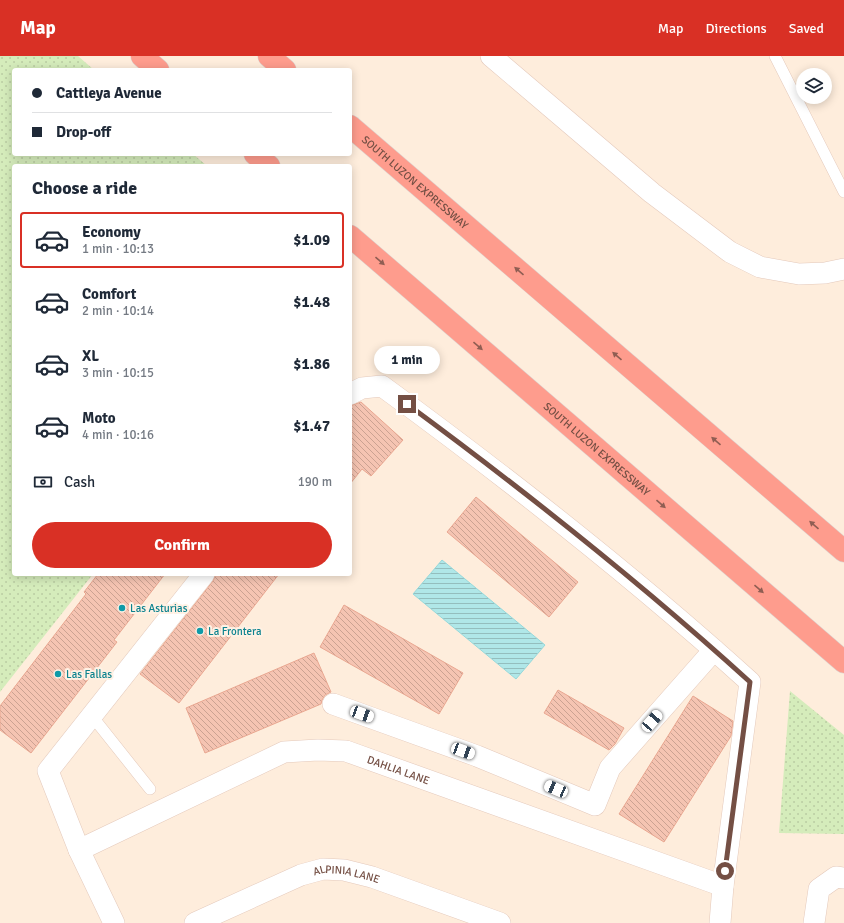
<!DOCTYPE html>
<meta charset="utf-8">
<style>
:root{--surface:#fff;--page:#f2f2f3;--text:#1f2937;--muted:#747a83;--line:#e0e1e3;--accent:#d93025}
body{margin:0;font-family:Signika,sans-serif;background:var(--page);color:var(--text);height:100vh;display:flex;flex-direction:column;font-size:15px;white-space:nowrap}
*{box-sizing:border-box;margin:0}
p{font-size:13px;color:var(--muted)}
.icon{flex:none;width:22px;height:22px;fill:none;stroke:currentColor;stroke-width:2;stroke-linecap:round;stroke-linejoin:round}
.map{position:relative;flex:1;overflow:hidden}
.sheet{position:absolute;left:12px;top:108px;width:340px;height:412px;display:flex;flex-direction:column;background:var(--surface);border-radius:4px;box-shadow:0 2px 10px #0003}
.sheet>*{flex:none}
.guide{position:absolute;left:12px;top:12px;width:340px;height:88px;border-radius:4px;box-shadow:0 2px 10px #0003;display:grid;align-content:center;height:88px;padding:0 20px;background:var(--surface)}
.tools{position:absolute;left:796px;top:12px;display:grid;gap:8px}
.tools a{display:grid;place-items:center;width:36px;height:36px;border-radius:50%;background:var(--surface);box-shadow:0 2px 10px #0003;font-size:20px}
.end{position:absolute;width:18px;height:18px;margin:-9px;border:5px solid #744f44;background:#fff;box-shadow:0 0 0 2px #fff}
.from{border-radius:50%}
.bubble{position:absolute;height:28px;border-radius:14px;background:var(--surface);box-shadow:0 2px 10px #0003;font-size:13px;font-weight:700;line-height:28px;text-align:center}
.car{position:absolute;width:12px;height:24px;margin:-12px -6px;border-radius:5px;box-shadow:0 0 3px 1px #0007;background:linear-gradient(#fff 24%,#345 0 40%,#fff 0 76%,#345 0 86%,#fff 0)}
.guide b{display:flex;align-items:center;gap:14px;height:38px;font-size:15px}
.guide b+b{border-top:1px solid var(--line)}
.guide i{width:10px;height:10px;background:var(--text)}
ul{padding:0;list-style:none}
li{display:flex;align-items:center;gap:12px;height:56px;margin:0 8px 6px;padding:0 12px;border:2px solid transparent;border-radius:4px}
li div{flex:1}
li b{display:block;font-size:15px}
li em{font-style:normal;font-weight:700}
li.on{border-color:var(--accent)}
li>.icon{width:36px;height:36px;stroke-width:1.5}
h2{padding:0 20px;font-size:18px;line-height:48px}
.pay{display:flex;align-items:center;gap:10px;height:44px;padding:0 20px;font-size:15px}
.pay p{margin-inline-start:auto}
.button{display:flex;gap:8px;margin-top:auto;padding:8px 20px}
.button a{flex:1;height:46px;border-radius:24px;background:var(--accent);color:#fff;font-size:16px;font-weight:700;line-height:46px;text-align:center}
header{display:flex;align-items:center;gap:24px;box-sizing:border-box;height:56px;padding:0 20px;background:var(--accent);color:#fff}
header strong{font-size:19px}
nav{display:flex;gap:22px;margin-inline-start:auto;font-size:14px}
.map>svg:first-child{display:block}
.grass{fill:url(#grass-dots)}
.water{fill:url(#water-rules);stroke:#96d9db}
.building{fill:url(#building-back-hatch);stroke:#e9a791}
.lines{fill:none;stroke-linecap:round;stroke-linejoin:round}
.lane-casing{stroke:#e4c9bb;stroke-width:12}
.street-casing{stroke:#e4c9bb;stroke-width:22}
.highway-casing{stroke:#dbd1ce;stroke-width:23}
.lane{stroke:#fff;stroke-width:11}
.street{stroke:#fff;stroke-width:21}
.highway{stroke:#fe9c8d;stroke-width:22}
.oneway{fill:#905e53}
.route{stroke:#744f44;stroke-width:5}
.culture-dot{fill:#0f9aa8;stroke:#fff1e4;stroke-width:1.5}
.labels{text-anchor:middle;stroke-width:4;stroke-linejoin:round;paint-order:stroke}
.street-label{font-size:11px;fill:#744f44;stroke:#fff1e4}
.culture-label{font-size:11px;fill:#0d838f;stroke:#fff1e4;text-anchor:start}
</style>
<header>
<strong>Map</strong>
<nav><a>Map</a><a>Directions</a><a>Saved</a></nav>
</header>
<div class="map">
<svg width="844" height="867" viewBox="0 0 844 867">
<defs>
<pattern id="grass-dots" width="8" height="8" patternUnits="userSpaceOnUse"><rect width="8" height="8" fill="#d5ecbb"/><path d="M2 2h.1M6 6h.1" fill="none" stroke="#bacca2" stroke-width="1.8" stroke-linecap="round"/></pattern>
<pattern id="water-rules" width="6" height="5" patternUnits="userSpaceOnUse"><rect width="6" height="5" fill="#b0e7e8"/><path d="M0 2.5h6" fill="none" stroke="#94bebe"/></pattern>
<pattern id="building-back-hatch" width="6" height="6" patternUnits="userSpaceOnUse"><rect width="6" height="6" fill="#f5c4b2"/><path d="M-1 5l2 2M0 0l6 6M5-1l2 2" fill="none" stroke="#cba292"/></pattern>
</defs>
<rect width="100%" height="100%" fill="#feeddc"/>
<path class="grass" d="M0,0H78L94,14H14V98H193L207,110H14V518H93L0,636Z
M790,635L844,679V778L779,777Z"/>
<path class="water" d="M442,504L545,589L516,623L413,538Z"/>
<path class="building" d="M361,346L403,384L371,420L362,413L350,428V350Z
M476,441L578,526L549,561L447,476Z
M98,518H165L114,584L117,586L31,697L0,674V650L86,538L84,536Z
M216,518H279L179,647L140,618L213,525Z
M344,549L463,617L439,658L320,591Z
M314,597L331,636L325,639L322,644L321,648L205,697L186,652Z
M558,634L624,672L615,688L609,694L544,657Z
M693,640L733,665L731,680L664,786L619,758Z"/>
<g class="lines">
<g class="lane-casing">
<path id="lane" d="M775,0L844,136
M92,660L150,733"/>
</g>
<g class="street-casing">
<g id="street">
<path d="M491,0L652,137L730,196L760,211L799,218L825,217L844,213"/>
<path d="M350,338L362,332L382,330C509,423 633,520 750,626L723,830L720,867"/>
<path d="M333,648L477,700L595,749L610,712L714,594"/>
<path id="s1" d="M79,794L284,696L318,694L346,695L723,830"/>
<path d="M114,867L79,794L48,715L204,518"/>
<path id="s2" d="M195,867L301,819L323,813L344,814L372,821L500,867"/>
<path d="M814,867L819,833L836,821L844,822"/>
</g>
</g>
<g class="highway-casing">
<g id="highway">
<path d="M142,0L158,14"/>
<path d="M269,0L285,14"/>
<path id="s3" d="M350,70L844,495"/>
<path d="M255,98L269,110"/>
<path id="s4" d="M350,180L844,606"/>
</g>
</g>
<use href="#lane" class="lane"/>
<use href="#street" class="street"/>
<use href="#highway" class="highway"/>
</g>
<defs><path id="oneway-solid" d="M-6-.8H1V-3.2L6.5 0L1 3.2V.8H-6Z"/></defs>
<g class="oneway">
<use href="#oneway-solid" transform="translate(380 205) rotate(41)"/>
<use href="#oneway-solid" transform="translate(519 215) rotate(-139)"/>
<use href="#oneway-solid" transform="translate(478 290) rotate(41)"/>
<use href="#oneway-solid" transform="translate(617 300) rotate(-139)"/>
<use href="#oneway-solid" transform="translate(716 385) rotate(-139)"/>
<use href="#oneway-solid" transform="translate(661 448) rotate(41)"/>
<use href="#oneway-solid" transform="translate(814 469) rotate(-139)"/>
<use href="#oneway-solid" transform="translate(759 533) rotate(41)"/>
</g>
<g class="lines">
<path class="route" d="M407,348C525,435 641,527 750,626L725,815"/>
</g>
<g class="culture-dot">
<circle cx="122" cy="552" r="4"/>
<circle cx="200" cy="575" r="4"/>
<circle cx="58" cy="618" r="4"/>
</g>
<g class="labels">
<g class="street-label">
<text dy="4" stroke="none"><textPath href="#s3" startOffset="86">SOUTH LUZON EXPRESSWAY</textPath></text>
<text dy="4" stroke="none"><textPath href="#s4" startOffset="326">SOUTH LUZON EXPRESSWAY</textPath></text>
<text dy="4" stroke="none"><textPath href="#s1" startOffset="345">DAHLIA LANE</textPath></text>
<text dy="4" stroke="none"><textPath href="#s2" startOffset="163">ALPINIA LANE</textPath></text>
</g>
<g class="culture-label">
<text x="130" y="556">Las Asturias</text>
<text x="208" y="579">La Frontera</text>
<text x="66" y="622">Las Fallas</text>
</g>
</g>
</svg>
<div class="tools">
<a><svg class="icon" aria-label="layers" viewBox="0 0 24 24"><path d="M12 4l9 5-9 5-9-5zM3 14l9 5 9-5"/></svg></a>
</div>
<i class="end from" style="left:725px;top:815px"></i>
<i class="end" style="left:407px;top:348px"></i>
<div class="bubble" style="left:374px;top:290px;width:66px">1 min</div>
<i class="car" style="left:362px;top:658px;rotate:110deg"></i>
<i class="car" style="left:652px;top:665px;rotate:41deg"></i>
<i class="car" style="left:463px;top:695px;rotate:110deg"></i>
<i class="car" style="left:556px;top:733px;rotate:293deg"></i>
<div class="guide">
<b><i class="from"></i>Cattleya Avenue</b>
<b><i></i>Drop-off</b>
</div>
<section class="sheet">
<h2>Choose a ride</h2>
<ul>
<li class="on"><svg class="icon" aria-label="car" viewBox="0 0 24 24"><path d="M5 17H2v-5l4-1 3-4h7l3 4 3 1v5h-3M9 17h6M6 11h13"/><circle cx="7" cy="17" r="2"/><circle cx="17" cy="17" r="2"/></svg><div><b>Economy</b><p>1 min · 10:13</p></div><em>$1.09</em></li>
<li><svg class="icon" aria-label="car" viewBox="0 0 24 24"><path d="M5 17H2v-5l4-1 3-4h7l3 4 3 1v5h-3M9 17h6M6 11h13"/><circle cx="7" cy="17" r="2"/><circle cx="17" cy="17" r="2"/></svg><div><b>Comfort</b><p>2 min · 10:14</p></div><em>$1.48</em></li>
<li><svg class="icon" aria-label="car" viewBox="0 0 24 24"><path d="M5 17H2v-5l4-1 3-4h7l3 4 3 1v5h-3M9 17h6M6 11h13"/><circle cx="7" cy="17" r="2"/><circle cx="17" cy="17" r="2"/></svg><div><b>XL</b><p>3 min · 10:15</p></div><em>$1.86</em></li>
<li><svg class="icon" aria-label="car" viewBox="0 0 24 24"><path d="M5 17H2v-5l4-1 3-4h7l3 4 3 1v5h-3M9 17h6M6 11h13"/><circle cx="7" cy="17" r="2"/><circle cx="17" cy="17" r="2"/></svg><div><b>Moto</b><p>4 min · 10:16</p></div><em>$1.47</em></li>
</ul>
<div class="pay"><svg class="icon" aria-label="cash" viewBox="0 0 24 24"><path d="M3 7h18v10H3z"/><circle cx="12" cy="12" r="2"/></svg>Cash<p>190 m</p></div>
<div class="button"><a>Confirm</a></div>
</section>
</div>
